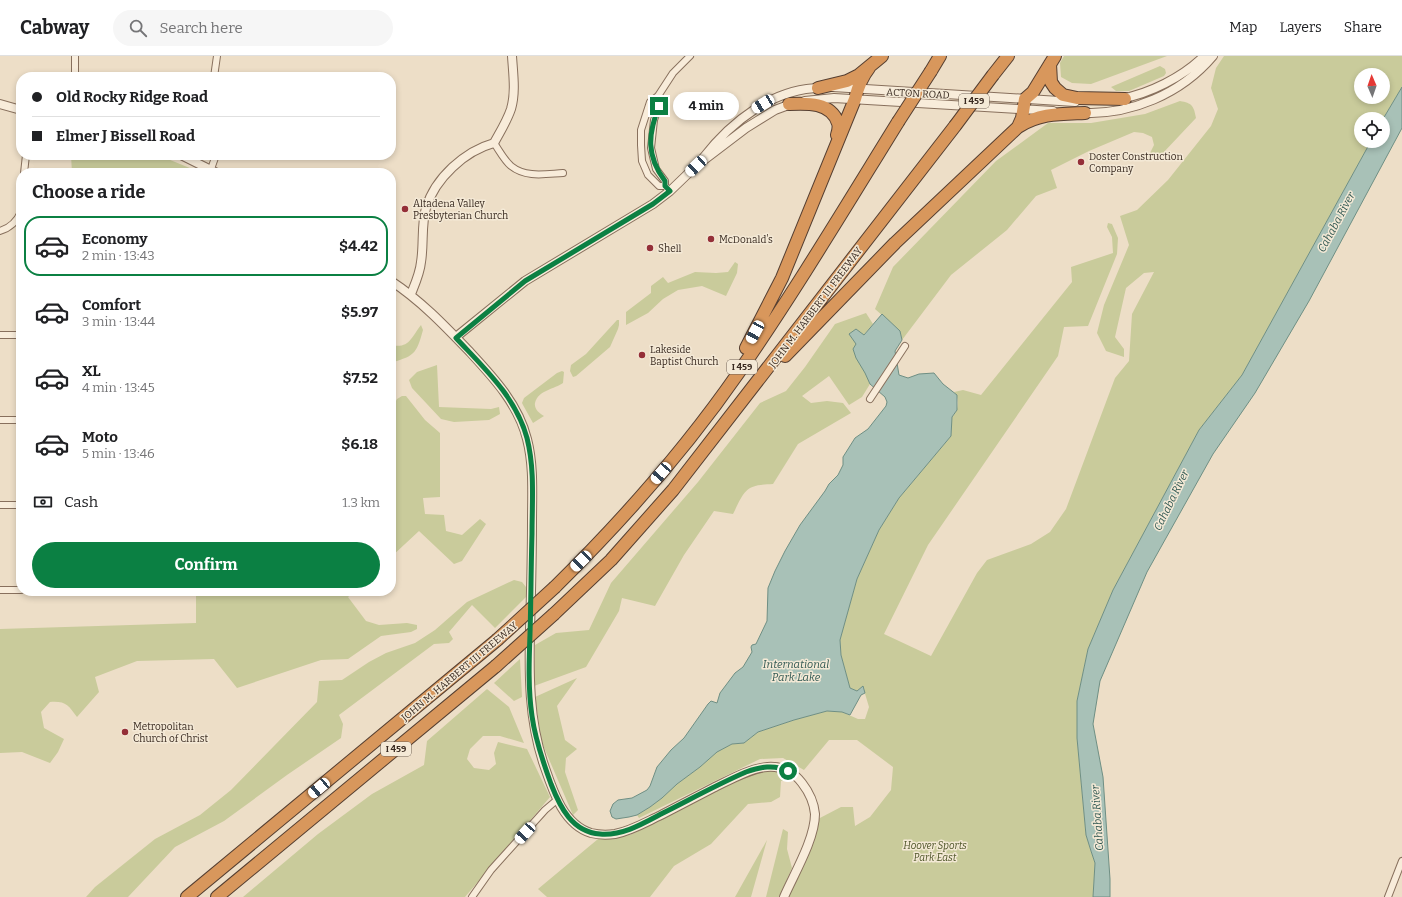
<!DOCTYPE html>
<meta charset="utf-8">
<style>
:root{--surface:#fff;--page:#f6f6f6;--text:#202124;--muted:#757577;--line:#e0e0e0;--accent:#0b8043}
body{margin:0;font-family:Bitter,serif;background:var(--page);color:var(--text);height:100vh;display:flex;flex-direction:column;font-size:15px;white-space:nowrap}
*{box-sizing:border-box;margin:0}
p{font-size:13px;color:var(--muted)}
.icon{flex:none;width:22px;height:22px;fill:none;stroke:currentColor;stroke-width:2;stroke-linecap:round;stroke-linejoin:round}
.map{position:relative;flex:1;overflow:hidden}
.side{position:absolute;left:16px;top:112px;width:380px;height:428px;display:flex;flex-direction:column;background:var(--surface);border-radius:16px;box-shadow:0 2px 6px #0003}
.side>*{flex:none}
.guide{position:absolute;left:16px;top:16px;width:380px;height:88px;border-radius:16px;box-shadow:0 2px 6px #0003;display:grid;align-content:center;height:88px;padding:0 16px;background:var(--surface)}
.needle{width:26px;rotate:358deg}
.fabs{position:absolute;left:1354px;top:12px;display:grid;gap:8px}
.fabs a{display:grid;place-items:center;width:36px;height:36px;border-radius:50%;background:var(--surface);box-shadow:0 2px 6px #0003;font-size:20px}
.end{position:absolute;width:18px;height:18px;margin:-9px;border:5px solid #0b8043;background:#fff;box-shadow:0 0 0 2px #fff}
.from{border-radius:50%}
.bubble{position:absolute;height:28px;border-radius:14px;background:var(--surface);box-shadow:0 2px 6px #0003;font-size:13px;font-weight:700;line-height:28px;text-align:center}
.car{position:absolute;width:12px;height:24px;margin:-12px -6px;border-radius:5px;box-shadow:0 0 3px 1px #0007;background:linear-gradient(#fff 24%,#345 0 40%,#fff 0 76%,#345 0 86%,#fff 0)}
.guide b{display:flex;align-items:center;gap:14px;height:38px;font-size:15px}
.guide b+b{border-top:1px solid var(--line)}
.guide i{width:10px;height:10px;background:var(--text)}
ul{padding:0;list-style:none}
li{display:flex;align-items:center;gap:12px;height:60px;margin:0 8px 6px;padding:0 8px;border:2px solid transparent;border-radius:16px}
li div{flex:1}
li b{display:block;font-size:15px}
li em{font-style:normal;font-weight:700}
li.current{border-color:var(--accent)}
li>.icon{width:36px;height:36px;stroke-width:1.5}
h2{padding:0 16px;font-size:18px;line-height:48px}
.pay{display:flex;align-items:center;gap:10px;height:44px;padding:0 16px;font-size:15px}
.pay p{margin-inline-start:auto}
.action{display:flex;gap:8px;margin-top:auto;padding:8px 16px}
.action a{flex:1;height:46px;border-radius:24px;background:var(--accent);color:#fff;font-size:16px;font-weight:700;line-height:46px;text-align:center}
header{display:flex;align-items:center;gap:24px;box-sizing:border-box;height:56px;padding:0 20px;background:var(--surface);border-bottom:1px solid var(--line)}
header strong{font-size:19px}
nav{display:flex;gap:22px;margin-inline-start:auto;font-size:14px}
.search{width:280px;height:36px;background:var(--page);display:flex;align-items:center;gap:10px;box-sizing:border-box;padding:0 14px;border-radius:22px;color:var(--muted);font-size:15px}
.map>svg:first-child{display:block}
.green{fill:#c9cb9b;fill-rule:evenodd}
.water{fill:#a8c1b7;stroke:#6f8f84}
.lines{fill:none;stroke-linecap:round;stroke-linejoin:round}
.minor-casing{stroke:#88705d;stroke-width:8}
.tertiary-casing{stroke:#88705d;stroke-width:10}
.motorway-casing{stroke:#563f31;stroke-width:14}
.minor{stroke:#f8ecda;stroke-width:6}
.tertiary{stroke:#f8ecda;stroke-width:8}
.motorway{stroke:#d8975c;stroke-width:12}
.motorway-bridge-casing{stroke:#563f31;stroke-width:14;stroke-linecap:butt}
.motorway-bridge{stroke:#d8975c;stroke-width:12}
.route{stroke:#0b8043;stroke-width:5}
.poi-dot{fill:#942f38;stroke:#f4e9d6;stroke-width:1.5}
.labels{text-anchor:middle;stroke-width:3;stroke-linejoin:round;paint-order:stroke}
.shield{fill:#f4e9d6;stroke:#716357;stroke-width:1}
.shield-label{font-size:9px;font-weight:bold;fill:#392a20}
.street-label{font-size:10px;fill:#392a20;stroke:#f4e9d6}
.poi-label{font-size:10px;fill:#392a20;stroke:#f4e9d6;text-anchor:start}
.park-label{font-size:10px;font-style:italic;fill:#4d5427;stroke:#f4e9d6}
.water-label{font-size:11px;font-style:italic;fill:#305852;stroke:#f4e9d6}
</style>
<header>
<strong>Cabway</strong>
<div class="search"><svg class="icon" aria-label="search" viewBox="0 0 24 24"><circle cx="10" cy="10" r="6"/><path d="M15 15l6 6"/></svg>Search here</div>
<nav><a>Map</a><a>Layers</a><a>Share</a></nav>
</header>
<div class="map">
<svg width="1402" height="841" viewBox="0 0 1402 841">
<rect width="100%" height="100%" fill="#eddec7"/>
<path class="green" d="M1064,0H1167L1091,28L1072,27L1061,21L1060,7Z
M1224,0H1402V31L1383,63H1361V85H1371L1242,319L1199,374L1113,534L1088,593L1077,645V682L1086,779L1091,795L1095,807L1093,841H788L818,763L841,751H853L855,770L870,761L891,734L893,711L857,684H829L804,714L783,702L760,703L639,762L637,759L650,751L662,742L677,728L700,711L717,696L732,688L744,687L758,676L794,664L827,655L842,656L858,663H865L869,651L863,631L857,635L850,632L841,599L840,584L857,523L879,474L899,442L951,380L952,361C959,355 960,342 954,336L963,334L981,339L1072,226L1071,211L1113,197L1112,181L1107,171L1108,167L1112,168L1118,182L1117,198L1088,270L1064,271L1058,300L928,489L884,578L931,600L977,517L987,504L1031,488L1050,476L1066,453L1115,322L1129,305L1132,258L1154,216L1144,217L1126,232L1115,281L1124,293V301L1106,295L1097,277L1104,249L1129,189L1120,160L1137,154L1168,124L1211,70L1218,53L1211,32L1216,12ZM1361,19H1383V41H1361Z
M1160,10L1165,13L1166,17L1164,20L1129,35H1116L1111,31Z
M1180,45C1192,47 1194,50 1196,62L1163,97L1146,105L1154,89L1152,81L1143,77L1134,76L1089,95L1051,114L1057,132L1036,140L1007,174L951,219L902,284L900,275L875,253L893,211L996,105L1048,67H1091L1145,58Z
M71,99H158L202,117H72Z
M735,206L738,208L737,217L726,240L702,230L678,234L663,243L648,257L626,269V256L651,237V230L663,221L668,227L695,216L716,217L728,216Z
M866,257L873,268L856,288L870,328L862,341L849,349L829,320L802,340L811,347L827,345L843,347L851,357L798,388L773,428C745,429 745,434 733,458L714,455L684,499L655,550L622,542L619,555L586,611L534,630L535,589L556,577L589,574L611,527L698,426L760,347L786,335L805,311L835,268Z
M617,264H619V269L618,273L610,291L576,320L573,321L570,315L571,309L586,298Z
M421,269L423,274C417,295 416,300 393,306L391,302V289C409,293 411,282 421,269Z
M437,309L439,351L491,353L499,351L500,358L489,364L454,366L441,363L412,332L409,324L417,316Z
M562,315L564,316L563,327C555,333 538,334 535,347C534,353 539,357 544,360L533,367L523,349L522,347L524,342L557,317Z
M402,340H406L425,364L440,377V441L423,442L425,458L444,459L446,475L462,479L480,463L486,468L462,505L454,508L419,475L391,501V354L397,343Z
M514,524L522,526L526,531L527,540L495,572L472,549L449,576L453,583L449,587L434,588L339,659L343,668L341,682L287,719L224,765L175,791L128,841H86L95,831L155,783L200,759L231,734L317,646L319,625L342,624L369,606L386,597L415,587L435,574L467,546Z
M196,535H355L348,541L366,565L379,569L407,567L417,569V573L411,576L381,580L348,603L321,604L237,632L214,603L137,605L95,621L99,636L77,661C68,649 66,645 50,646L41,656L44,672L64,683L58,696L50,707L22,696L0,697V573L196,567Z
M520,603L522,641L514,645L494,627Z
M577,622L557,650L565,684L577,693L566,702L565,716L578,754L573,759L542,687L535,641Z
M487,633L509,651L524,687L500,680H483L470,693L467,703L474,712L489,714L496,708L494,697L498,686L527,693L550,741L465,841H243L318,778L372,738L424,709L427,685Z
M764,714H777L797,725H781L780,741L771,746L748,748L711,788L674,810L650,841H547L538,833L598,783L630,779L735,725Z
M783,773L788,776L787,793L792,812L779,841H766Z
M767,784L751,841H735Z"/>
<path class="water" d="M1402,31V72L1309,245L1255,337L1213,398L1147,516L1100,625L1093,668L1103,721L1110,823V841H1093L1095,807L1091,795L1086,779L1077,682V645L1088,593L1113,534L1199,374L1242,319L1371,85H1383V63Z
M882,258L900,275L902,284L895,295L899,319L908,322L919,318L934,317L943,328L957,339V354L952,361L951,380L899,442L879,474L857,523L840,584L841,599L850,632L857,635L863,630L865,637L861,639L850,659L842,656L827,655L794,664L758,676L744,687L732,688L717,696L700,711L677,728L662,742L650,751L637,759L629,761L616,763L612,761L610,755L613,748L618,744L632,742L647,734L650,730L657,711L671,694L684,682L708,648L711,645L717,647L720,637L735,617L743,611L752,596L751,591L752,589L756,588L767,565L768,532L775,515L785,495L800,469L825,435L829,428L838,419L843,409V401L855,382L868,373L886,350L887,346L885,341L870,328L865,317L856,302L853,293L856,288L849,278L856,273L864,279Z"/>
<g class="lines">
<g class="minor-casing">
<path id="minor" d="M75,21V0
M214,21L217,0
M658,40L659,50L654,64L651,92L656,113L665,125V130L667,132
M494,87C499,94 504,104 511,110C526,122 545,118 563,117
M211,113L216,99
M24,117L26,99
M665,130H659L648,119L642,105L641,89V74L650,46L658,40L673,17L690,0
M0,175C10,172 17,165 21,156
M0,279H21
M870,343L905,290
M0,364H21
M0,449H21
M0,534H21
M472,841L491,814L545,754L558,743
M1388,841L1402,805"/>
</g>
<g class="tertiary-casing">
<path id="tertiary" d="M833,31L1075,46
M1120,43C1149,38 1183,21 1204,0
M805,45L834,42L1053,55
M0,48L21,54
M1081,57C1131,59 1181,38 1213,0
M181,99L217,117
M703,102C731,66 773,32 821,32
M391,225C420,244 444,269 468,294C492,320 518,347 527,383C534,410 532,438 532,466C532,502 531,538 530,575C529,620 529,663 543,706C552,732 562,768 591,777C599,779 607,779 615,778C631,775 646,766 661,759C678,750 696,741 713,732C742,718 777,695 802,727C809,736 814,747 815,758C815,783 794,818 784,841
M411,238C415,228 420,217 421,206C424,188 421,169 426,152C435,122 465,95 494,87C500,76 507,65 511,53C516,36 513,17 512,0
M456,281L525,225L653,148L670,135L696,110L746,72L775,54L794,47"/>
</g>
<g class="motorway-casing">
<path id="motorway" d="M1050,8L1051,26L1055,32L1063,39L1077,42L1125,43
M931,15L940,0
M993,19L1008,0
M818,32L847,25L859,19L882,0
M789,48C807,47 831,46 838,67C839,70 838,76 837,79
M1018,71L1022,62L1025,43L1033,36L1055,0
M746,292L782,222L855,43C858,31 861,22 869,12
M785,300L895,187L1018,71C1040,57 1060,58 1085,57
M555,531C622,465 685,394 739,316C795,235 846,150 898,66
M554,558L611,504L673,434L955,70
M187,841L497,584
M217,841L496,610"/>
</g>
<use href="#minor" class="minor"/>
<use href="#tertiary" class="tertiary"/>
<use href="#motorway" class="motorway"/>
<g class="motorway-bridge-casing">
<path id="motorway-bridge" d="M898,66L931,15
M955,70L993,19
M497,584L555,531
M496,610L554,558"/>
</g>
<use href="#motorway-bridge" class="motorway-bridge"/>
</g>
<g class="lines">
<path class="route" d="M659,50C648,78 646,100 665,125V130L670,135L653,148L525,225L456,282C484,312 516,341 527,382C535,414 532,446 532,478C531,511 531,545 530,578C529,605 528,633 532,660C535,683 543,706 551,728C560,751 572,776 600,778C623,780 644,767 663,757C691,743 718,728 746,716C760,711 774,708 788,715"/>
</g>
<g class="poi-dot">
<circle cx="1081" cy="106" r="4"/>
<circle cx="405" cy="153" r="4"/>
<circle cx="711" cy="183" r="4"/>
<circle cx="650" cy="192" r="4"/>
<circle cx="642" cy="299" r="4"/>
<circle cx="125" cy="676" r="4"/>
</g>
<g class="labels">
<g class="shield">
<rect x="959" y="38" width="30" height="14" rx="3"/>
<rect x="727" y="304" width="30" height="14" rx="3"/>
<rect x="381" y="686" width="30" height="14" rx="3"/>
</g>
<g class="shield-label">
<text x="974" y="48">I 459</text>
<text x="742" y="314">I 459</text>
<text x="396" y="696">I 459</text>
</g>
<g class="street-label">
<text transform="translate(918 37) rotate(3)" y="4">ACTON ROAD</text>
<text transform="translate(815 251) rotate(-53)" y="4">JOHN M. HARBERT III FREEWAY</text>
<text transform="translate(459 615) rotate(-40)" y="4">JOHN M. HARBERT III FREEWAY</text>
</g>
<g class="poi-label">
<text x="1089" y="104">Doster Construction<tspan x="1089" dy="12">Company</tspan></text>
<text x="413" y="151">Altadena Valley<tspan x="413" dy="12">Presbyterian Church</tspan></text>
<text x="719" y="187">McDonald's</text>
<text x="658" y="196">Shell</text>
<text x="650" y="297">Lakeside<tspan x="650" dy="12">Baptist Church</tspan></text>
<text x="133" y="674">Metropolitan<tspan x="133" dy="12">Church of Christ</tspan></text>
</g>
<g class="park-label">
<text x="935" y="793">Hoover Sports<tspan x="935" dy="12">Park East</tspan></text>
</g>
<g class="water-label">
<text transform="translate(1336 166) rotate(-62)" y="4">Cahaba River</text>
<text transform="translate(1171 444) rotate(-64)" y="4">Cahaba River</text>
<text x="796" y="612">International<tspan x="796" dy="13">Park Lake</tspan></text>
<text transform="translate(1097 762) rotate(-94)" y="4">Cahaba River</text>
</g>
</g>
</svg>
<div class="fabs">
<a><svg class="needle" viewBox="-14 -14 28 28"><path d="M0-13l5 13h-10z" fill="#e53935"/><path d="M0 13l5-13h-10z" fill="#757577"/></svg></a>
<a><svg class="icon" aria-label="locate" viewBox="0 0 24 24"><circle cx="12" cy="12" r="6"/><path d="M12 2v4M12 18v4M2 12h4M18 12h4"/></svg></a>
</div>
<i class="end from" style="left:788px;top:715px"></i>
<i class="end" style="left:659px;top:50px"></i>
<div class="bubble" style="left:673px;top:36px;width:66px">4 min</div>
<i class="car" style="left:763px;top:48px;rotate:239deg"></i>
<i class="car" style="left:696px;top:110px;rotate:227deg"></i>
<i class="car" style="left:755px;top:276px;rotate:208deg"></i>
<i class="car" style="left:661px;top:417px;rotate:221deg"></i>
<i class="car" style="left:581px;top:505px;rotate:226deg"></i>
<i class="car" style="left:319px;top:732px;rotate:230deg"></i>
<i class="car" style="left:525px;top:777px;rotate:222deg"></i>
<div class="guide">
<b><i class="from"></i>Old Rocky Ridge Road</b>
<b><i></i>Elmer J Bissell Road</b>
</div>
<section class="side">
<h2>Choose a ride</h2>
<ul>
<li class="current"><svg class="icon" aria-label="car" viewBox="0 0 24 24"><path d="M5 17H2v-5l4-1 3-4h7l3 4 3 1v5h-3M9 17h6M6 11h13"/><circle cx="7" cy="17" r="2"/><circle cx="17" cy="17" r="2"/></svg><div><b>Economy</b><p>2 min · 13:43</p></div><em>$4.42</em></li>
<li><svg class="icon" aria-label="car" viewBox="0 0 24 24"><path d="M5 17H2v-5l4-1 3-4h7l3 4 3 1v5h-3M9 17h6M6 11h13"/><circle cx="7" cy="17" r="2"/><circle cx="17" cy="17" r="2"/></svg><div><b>Comfort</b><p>3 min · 13:44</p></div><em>$5.97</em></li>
<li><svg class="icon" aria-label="car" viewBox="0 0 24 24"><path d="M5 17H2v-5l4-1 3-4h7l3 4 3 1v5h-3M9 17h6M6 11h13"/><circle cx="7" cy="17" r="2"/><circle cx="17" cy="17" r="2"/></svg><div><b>XL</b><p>4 min · 13:45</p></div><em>$7.52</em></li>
<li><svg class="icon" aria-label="car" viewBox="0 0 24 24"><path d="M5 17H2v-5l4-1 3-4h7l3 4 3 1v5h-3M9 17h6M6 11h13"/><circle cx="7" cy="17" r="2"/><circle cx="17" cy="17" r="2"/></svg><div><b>Moto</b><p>5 min · 13:46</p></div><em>$6.18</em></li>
</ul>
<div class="pay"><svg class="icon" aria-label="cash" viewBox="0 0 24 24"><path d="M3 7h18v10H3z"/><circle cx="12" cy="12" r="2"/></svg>Cash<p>1.3 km</p></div>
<div class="action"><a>Confirm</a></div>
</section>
</div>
